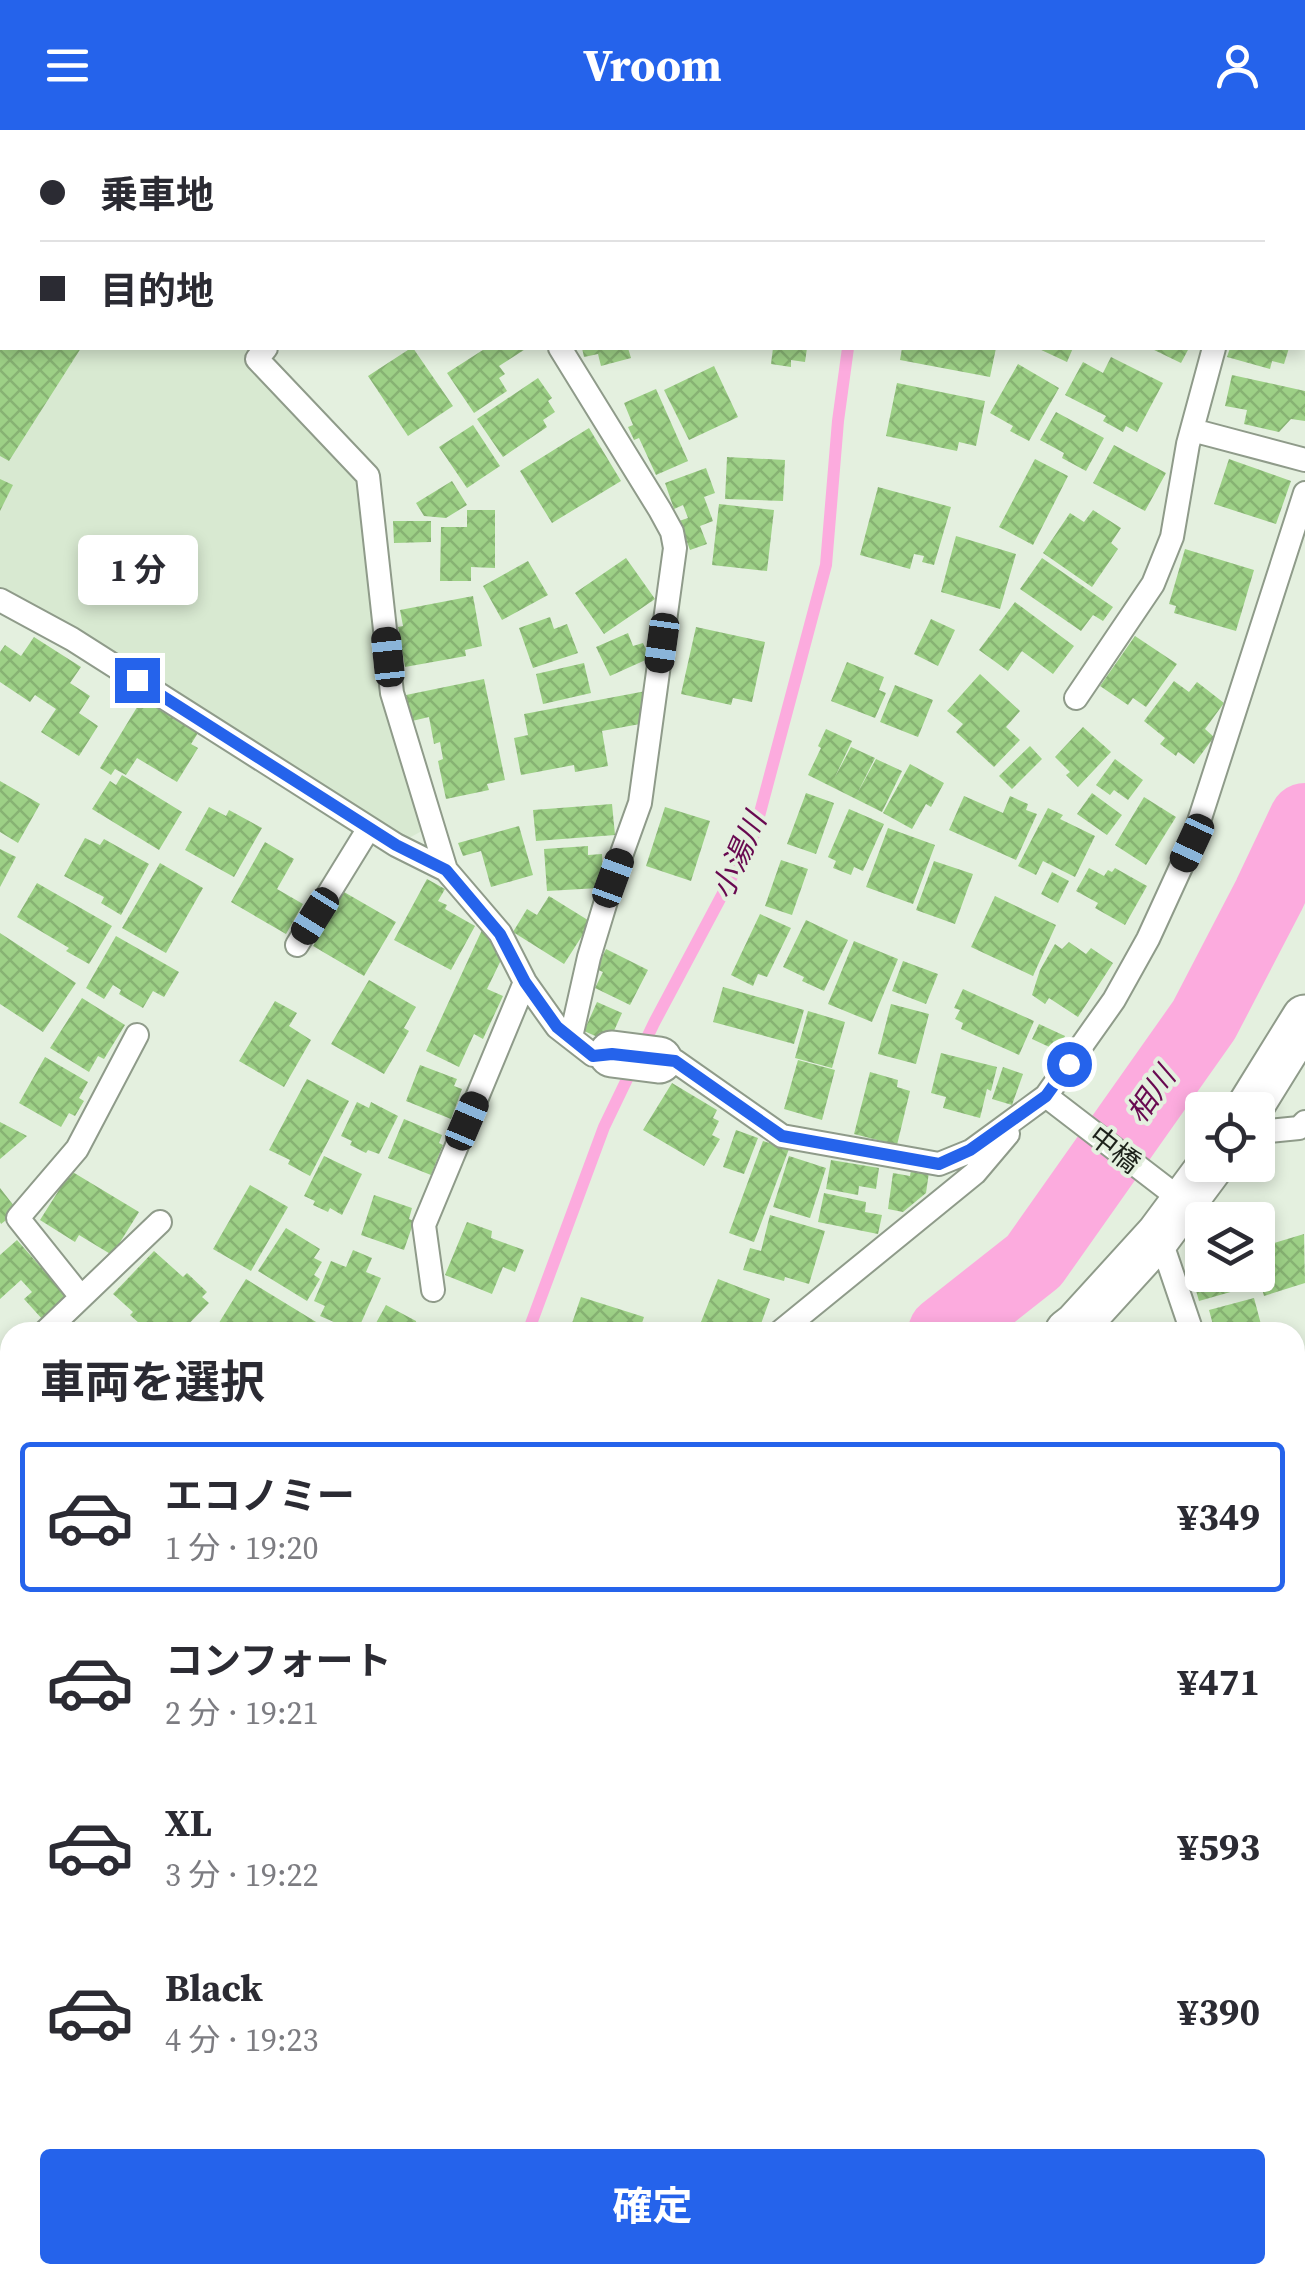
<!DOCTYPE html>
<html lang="ja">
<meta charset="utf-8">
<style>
:root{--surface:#fff;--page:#f2f2f3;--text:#2b2b33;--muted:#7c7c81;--line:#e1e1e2;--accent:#2563eb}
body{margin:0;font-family:"Source Serif 4","Noto Sans JP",serif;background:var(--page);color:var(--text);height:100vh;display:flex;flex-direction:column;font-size:38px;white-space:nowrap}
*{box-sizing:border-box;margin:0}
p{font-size:32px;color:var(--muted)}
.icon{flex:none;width:55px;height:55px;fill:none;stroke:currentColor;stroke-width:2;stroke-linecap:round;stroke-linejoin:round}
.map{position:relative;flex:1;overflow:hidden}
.side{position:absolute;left:0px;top:1192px;width:1305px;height:962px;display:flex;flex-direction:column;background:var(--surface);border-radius:30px 30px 0 0;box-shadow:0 5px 15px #0003}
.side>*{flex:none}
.hud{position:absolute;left:0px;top:0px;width:1305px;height:220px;box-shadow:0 5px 15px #0003;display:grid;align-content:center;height:220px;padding:0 40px;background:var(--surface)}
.fabs{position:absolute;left:1185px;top:962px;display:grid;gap:20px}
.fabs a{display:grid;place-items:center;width:90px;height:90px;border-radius:10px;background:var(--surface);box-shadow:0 5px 15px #0003;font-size:50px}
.end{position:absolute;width:45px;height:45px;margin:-22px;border:12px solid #2563eb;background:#fff;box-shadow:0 0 0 5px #fff}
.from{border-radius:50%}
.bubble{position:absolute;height:70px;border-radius:10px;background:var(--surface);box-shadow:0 5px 15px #0003;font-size:32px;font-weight:700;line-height:70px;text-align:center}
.car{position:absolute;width:30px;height:60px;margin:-30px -15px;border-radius:12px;box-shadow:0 0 8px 2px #0007;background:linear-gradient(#222 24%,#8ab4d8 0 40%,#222 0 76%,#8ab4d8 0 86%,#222 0)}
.hud b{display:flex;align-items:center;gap:35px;height:95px;font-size:38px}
.hud b+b{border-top:2px solid var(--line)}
.hud i{width:25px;height:25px;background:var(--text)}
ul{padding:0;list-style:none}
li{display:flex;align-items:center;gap:30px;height:150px;margin:0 20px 15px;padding:0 20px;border:5px solid transparent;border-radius:10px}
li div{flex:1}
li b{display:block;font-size:38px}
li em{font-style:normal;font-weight:700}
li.selected{border-color:var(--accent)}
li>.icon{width:90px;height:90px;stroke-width:1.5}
h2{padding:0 40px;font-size:45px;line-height:120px}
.button{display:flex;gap:20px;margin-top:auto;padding:20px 40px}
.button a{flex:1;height:115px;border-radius:10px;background:var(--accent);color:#fff;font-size:40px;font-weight:700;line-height:115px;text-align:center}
header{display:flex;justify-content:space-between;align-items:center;height:130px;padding:0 40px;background:var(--accent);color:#fff;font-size:45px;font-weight:700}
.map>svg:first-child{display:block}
.built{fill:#d8e9d1}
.water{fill:url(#water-waves)}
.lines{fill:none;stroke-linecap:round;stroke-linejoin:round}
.stream{stroke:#fcabde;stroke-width:12}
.river{stroke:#fcabde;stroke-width:72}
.building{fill:url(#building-cross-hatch)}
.service-casing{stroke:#8f9b8a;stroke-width:26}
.minor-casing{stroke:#8f9b8a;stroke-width:49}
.tertiary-casing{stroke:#8f9b8a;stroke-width:59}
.trunk-casing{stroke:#8f9b8a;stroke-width:59}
.service{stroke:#fff;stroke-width:22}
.minor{stroke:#fff;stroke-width:45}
.tertiary{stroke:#fff;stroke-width:55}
.trunk{stroke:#fff;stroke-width:55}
.route{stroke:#2563eb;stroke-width:12}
.labels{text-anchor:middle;stroke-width:8;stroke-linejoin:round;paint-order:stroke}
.street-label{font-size:28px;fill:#1d221b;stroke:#e4f0df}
.water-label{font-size:30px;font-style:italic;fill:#680950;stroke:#e4f0df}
</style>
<header><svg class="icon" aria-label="menu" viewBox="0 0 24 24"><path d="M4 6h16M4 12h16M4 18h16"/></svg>Vroom<svg class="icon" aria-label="person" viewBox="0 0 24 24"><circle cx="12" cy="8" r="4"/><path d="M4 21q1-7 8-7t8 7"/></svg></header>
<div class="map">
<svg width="1305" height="2153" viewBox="0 0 1305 2153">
<defs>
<pattern id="water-waves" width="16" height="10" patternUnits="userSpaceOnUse" patternTransform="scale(2.5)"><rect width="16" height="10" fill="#fcabde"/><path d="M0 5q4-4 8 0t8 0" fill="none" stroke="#d893be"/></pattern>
<pattern id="building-cross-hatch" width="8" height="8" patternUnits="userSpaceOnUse" patternTransform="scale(2.5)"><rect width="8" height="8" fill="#9dd086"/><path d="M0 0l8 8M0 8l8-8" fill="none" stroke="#87b273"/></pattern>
</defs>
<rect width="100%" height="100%" fill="#e4f0df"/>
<path class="built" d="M0,0H86L90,2H2V218H266L258,229L368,346L392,563L433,695L396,715L0,470Z"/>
<path class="water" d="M0,1921L10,1930V2065L0,2060Z
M126,2145H262L273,2153H139Z"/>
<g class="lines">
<path class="stream" d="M878,2L879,0
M528,1202L604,997L654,893L754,705L826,435L838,291L848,218"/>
<path class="river" d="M944,1202L1034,1131L1204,890L1269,765L1305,689"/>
</g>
<path class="building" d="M0,218H81L9,331L0,326Z
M411,218H413L453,276L408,306L368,246Z
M486,218H527L499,236L505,244L499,248L507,261L474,283L447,243Z
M582,218H628L631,228L601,236L598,224L584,227Z
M773,218H807L805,232L791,230V237L771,234Z
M902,218H996L990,247L900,230Z
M1037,218H1073L1067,232Z
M1150,218H1189L1181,233Z
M1230,218H1289L1284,234L1272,231L1270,239L1227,227Z
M1111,227L1163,253L1137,302L1126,296L1123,302L1103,291L1106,286L1065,265L1083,232L1103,243Z
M1018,234L1059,258L1029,311L1010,301L1013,296L990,283Z
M714,236L738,287L689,310L664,260Z
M1232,245L1305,261V291L1291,289L1279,302L1244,294L1247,280L1225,276Z
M538,248L552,268L548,271L555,282L543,290L547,297L503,327L477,289Z
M897,253L985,271L976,316L959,312L957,321L886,306Z
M656,259L688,331L656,345L639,308L634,310L628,297L633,295L624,273Z
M1056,282L1104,308L1086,341L1062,328L1064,323L1040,310Z
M473,295L500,336L467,358L439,317Z
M589,298L621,351L552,393L520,341Z
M1114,315L1166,343L1145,381L1093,353Z
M727,327L785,330L783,371L725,369Z
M1035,329L1068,346L1033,415L999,397Z
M1229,329L1291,351L1276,394L1214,374Z
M706,338L715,363L704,367L713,391L700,396L707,414L690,420L679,391L688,388L683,375L674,379L665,353Z
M0,349L13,355L0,381Z
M452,351L467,375L446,388L424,386L416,373Z
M878,357L951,377L934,435L922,432L924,426L914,424L910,439L860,425Z
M719,374L774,380L767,441L712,435Z
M467,380H495V438L471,437V451H440L441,397H467Z
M1093,380L1121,398L1111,413L1118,419L1092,457L1043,423L1070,383L1084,392Z
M393,391H431V412L394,413Z
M956,406L1016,424L1000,479L941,462Z
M1185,419L1254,440L1236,501L1174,483L1176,476L1169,474Z
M626,428L655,469L604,504L575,463Z
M1042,428L1113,477L1103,491L1093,485L1081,501L1020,459Z
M528,431L548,465L502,490L483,456Z
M473,466L482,516L465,520L466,526L405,537L398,497L403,496L400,480Z
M1015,472L1074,516L1053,544L1022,521L1008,541L979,520Z
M550,487L554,499L567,494L578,523L533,538L519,498Z
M931,489L955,500L938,536L914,524Z
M696,497L765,512L752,572L733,568L731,575L681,564Z
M628,503L633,516L643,513L650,528L610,546L596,517Z
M1135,506L1177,534L1146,577L1133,568L1128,575L1100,556Z
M34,507L81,537L70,553L90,566L79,583L98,596L79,626L41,602L56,579L35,565L30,572L0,552V522L5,515L21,526Z
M847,532L884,547L879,560L886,563L875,588L831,571Z
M584,533L591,563L543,574L536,544Z
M980,544L1020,581L1006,597L1020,610L994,637L956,602L963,594L947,581Z
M484,549L505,650L487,654L489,660L446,669L438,631L443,629L440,612L434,614L429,587L412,591L406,565Z
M1174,551L1189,562L1197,552L1224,573L1205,599L1214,607L1194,634L1178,622L1176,626L1160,614L1165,608L1144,591Z
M895,555L933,570L918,607L880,592Z
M646,561L640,594L602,601L608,636L575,642L574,635L521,645L514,608L528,605L524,584Z
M142,569L198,603L191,614L198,618L177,652L137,628L126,645L115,639L111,645L100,638Z
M1083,597L1111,622L1078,657L1066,645L1070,642L1055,627Z
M826,599L852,611L835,647L851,617L875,628L857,664L876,629L902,641L882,682L808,645L821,618L818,616Z
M1030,616L1042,629L1012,659L999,646Z
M1115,629L1143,650L1128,670L1114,660L1110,665L1096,655Z
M910,634L944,653L931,677L926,674L912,699L883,683Z
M122,645L182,682L159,720L92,679L110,651L116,655Z
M0,651L40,674L18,713L0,702Z
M806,663L834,673L816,724L787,714Z
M1092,663L1122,685L1107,705L1077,684Z
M964,666L1003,683L1010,666L1028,674L1026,680L1037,684L1016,730L949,700Z
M1144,667L1176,687L1146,735L1115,715Z
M612,674L615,705L536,711L533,680Z
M209,677L226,686L229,680L262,698L234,747L185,720Z
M665,677L710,691L691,751L646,736Z
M1048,678L1063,685L1060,689L1095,706L1075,747L1043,731L1036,745L1018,736Z
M849,679L884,694L863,741L854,737L851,745L833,738L836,731L828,727Z
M519,696L533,745L491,757L481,721L463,726L458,713Z
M888,698L935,715L913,774L866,757Z
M85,708L100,715L104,709L149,734L121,785L101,773L104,767L64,746Z
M265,712L294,729L277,759L303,774L286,804L231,772Z
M588,716V725L602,724L603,750H598L599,758L547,761L544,719Z
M0,719L16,727L0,757Z
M781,730L808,739L792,785L765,776Z
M934,731L973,744L955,794L916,780Z
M160,733L203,758L166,823L122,798Z
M1089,738L1104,746L1108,740L1112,742L1115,738L1147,756L1125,795L1095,778L1098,773L1076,761Z
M1052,742L1069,751L1058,773L1041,764Z
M427,749L445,759L438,771L447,775L445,779L475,796L451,840L394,810Z
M37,753L112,796L89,834L66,821L69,818L17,787Z
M344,762L396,792L364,846L313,816Z
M549,766L591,792L564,834L513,802L527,779L537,785Z
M995,766L1056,795L1033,846L971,817Z
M760,784L791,798L767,847L758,844L753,856L731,845Z
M806,790L848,810L824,861L802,851L804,847L783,837Z
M482,800L502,828L487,859L503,866L483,909L474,904L459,937L426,921Z
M0,803L76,853L43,902L0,874Z
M116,806L179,842L164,867L153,861L143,878L119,864L121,860L113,855L104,869L86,858Z
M854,811L898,829L872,892L828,874Z
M1069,812L1086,824L1091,818L1113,833L1078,887L1049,868L1045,874L1032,865L1040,840L1055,814L1062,819Z
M606,819L648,840L630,875L595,858L603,842L596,839Z
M903,831L938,844L926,874L892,861Z
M369,850L416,877L404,898L409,901L384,944L331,914Z
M723,857L804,880L794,914L713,892Z
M963,859L1034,891L1019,925L961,899L963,893L955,889L960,880L954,878Z
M82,868L125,895L104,929L98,926L89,942L50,918Z
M275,871L297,883L289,896L311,910L284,957L239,931Z
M597,872L622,883L609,912L584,901Z
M891,874L929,884L916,934L878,924Z
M808,881L845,892L832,938L795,928Z
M1039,894L1065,906L1058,921L1032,909Z
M941,923L997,937L991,961L987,959L980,988L943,978L946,967L931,963Z
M45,927L88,952L79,968L84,971L75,986L69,983L61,997L19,973Z
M798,930L835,940L822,990L784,979Z
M420,935L457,949L454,956L462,959L451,989L406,971Z
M1003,937L1023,944L1012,975L992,969Z
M870,942L898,950L897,957L910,961L897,1015L854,1004Z
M307,949L349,971L310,1046L288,1034L290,1030L269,1020Z
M672,953L717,980L713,988L719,991L712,1005L720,1009L704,1036L643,1000Z
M357,972L369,978L371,972L398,986L379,1024L368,1020L366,1023L350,1015L352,1011L341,1006Z
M404,989L442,1005L439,1013L443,1015L431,1045L388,1028Z
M0,992L27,1006L0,1029Z
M736,1000L758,1008L744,1044L723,1037Z
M763,1011L789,1019L754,1112L729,1103Z
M324,1026L362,1044L342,1085L330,1078L328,1082L313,1075L315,1071L304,1066Z
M789,1026L826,1038L810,1088L773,1077Z
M831,1030L879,1038L876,1059L859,1056L858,1065L826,1059Z
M911,1040L929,1042L926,1063L903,1082L888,1079L893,1043L910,1046Z
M71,1041L139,1082L112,1125L79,1105L75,1112L40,1090Z
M250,1055L288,1077L251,1141L213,1119Z
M0,1058L18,1081L1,1094L0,1092Z
M824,1063L866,1072L865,1082L882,1085L878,1104L818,1092Z
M374,1065L412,1078L409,1089L414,1091L404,1120L361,1105Z
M770,1085L825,1101L809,1154L785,1147L784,1151L743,1140L750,1118L761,1121Z
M467,1092L492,1101L491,1108L524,1120L515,1142L503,1137L492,1164L445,1145Z
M286,1098L320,1119L314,1128L322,1132L314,1145L320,1149L307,1171L258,1141Z
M1304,1104L1305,1153L1264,1166L1258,1145V1118Z
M17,1110L68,1168L43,1190L24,1169L32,1162L21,1150L0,1169V1125Z
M353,1120L372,1128L366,1142L381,1148L357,1202L320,1186L325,1176L314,1171L331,1131L346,1137Z
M154,1121L183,1147L187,1143L207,1162L202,1167L209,1173L181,1202H149L130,1185L133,1182L113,1164Z
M1202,1125V1145H1245L1248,1157L1199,1171L1187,1129Z
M246,1149L321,1195L316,1202H227L217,1196Z
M718,1149L770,1169L758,1202H697Z
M581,1167L644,1187L639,1202H569Z
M1254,1168L1263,1202H1215L1209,1180Z
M386,1175L416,1191L417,1202H371Z
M10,1251V1307L5,1301L0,1305V1259Z
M1296,1456L1305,1484V1525L1295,1528Z
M1305,1565V1618L1295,1622V1569Z
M1305,1817V1865L1295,1845V1822Z
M1295,2117L1305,2131V2153H1230L1241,2145H1295Z
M839,2145H904L910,2153H845Z
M912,2145H951L939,2153H917Z
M1089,2145H1166L1171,2153H1077Z"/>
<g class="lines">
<g class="service-casing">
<path id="service" d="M86,0L90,2
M444,0L445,2
M1060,2L1061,0
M266,218L257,229L368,346L392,563L446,740L500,803L525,852L557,897L593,925L612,924
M560,218L660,380L672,402L675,418L640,673L613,748L589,827L571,907
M1192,300L1305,330
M0,470L72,509L396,715L446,740
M1076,568L1153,454L1172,407L1188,314L1214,218
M297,815L369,698
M659,930L675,931L782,1006L939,1034L971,1021L1046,966L1114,870L1148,809L1192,713L1305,363
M1046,966L1184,1072
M1258,1002L1299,998L1305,992
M1159,1105L1192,1202
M433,1160L424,1095L525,852
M81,1167L18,1088L77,1019L137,905
M45,1202L160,1092
M780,1202L975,1043L1008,1004
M0,1245L10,1235
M0,1357L10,1378"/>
</g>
<g class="minor-casing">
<path id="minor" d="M612,924L659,930
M1248,980L1305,888
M1068,1202L1077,1195L1159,1105L1211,1035
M1295,1707L1305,1704
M1295,1938L1305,1933
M1295,2064L1305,2083
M808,2145L815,2153
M983,2153L994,2145"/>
</g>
<g class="tertiary-casing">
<path id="tertiary" d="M0,1462L10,1473
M691,2145L695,2153"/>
</g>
<g class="trunk-casing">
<path id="trunk" d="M1295,1357L1305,1354
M83,2153L94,2145"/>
</g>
<use href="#service" class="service"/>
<use href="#minor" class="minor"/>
<use href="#tertiary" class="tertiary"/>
<use href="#trunk" class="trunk"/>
</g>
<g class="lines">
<path class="route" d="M137,550L396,715L446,740L500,804L525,852L557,897L593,926L612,924L675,931L782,1006L939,1034L970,1020L1046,966L1069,934"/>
</g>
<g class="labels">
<g class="street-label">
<text transform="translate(1115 1019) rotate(38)" y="10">中橋</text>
</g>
<g class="water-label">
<text transform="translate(739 726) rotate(-66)" y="10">小湯川</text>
<text transform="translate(1151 965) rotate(-55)" y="10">相川</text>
</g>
</g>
</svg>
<div class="fabs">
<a><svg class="icon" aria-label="locate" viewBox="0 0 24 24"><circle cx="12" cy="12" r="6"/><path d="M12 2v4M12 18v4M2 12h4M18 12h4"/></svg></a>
<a><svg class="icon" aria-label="layers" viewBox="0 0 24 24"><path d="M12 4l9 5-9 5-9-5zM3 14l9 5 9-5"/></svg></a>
</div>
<i class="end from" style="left:1069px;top:934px"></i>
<i class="end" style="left:137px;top:550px"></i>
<div class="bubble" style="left:78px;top:405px;width:120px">1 分</div>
<i class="car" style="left:662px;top:513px;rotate:188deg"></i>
<i class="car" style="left:388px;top:527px;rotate:354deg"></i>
<i class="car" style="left:1192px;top:713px;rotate:205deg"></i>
<i class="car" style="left:613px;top:748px;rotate:20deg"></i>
<i class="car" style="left:315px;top:786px;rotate:212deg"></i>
<i class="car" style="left:467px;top:991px;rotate:23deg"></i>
<div class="hud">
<b><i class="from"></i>乗車地</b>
<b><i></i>目的地</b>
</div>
<section class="side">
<h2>車両を選択</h2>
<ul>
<li class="selected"><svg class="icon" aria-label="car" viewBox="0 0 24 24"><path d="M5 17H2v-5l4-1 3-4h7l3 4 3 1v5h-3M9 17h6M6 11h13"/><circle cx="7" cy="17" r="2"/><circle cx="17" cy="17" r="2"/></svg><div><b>エコノミー</b><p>1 分 · 19:20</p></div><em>¥349</em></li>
<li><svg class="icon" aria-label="car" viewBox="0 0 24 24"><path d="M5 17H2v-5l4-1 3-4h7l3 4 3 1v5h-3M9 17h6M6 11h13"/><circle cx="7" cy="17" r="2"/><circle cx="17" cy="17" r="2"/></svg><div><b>コンフォート</b><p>2 分 · 19:21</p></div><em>¥471</em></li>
<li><svg class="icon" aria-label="car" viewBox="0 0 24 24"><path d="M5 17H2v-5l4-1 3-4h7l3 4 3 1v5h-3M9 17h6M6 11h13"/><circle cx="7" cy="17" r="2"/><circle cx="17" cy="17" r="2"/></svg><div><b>XL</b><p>3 分 · 19:22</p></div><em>¥593</em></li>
<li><svg class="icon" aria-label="car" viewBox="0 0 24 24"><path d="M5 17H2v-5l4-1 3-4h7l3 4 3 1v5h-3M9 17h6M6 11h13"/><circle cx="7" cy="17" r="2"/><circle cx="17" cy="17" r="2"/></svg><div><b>Black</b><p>4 分 · 19:23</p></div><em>¥390</em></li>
</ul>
<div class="button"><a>確定</a></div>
</section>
</div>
